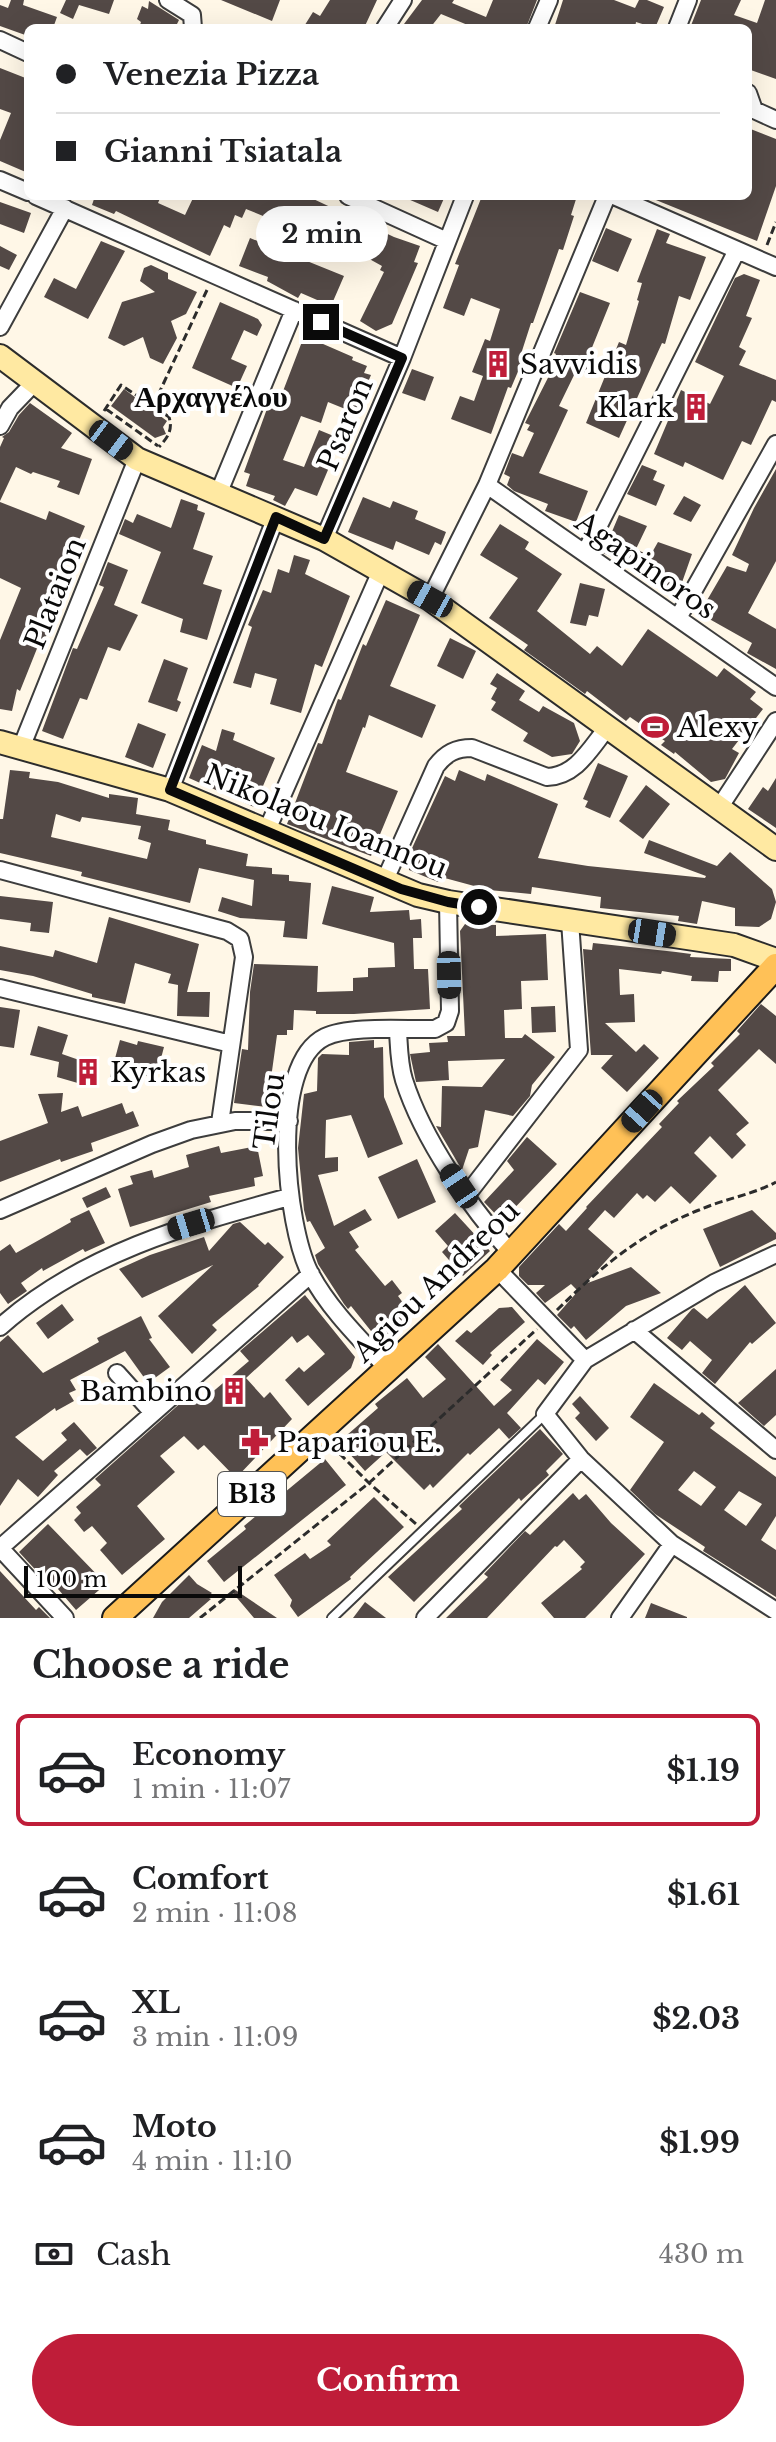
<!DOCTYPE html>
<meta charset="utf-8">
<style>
:root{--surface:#fff;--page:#f2f2f2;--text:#202124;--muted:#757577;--line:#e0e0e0;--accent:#bf1d39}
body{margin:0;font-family:"Libre Baskerville",serif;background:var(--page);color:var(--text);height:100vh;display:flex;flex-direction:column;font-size:30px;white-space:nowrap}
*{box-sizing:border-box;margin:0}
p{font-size:26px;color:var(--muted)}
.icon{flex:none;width:44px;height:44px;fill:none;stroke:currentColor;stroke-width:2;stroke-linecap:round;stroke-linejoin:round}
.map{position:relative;height:1618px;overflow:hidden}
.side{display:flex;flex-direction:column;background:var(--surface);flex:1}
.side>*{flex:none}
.guide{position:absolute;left:24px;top:24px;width:728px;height:176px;border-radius:12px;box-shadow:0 8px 32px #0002;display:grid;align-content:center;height:176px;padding:0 32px;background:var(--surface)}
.scale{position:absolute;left:24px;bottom:20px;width:218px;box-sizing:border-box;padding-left:8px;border:4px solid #0a0a0a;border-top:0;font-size:22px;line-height:28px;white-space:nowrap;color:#0a0a0a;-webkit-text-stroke:6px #fff;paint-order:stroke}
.end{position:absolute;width:36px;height:36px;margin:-18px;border:10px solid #0a0a0a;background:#fff;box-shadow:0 0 0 4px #fff}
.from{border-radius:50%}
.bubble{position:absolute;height:56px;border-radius:28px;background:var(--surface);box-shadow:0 8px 32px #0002;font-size:26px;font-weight:700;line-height:56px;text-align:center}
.car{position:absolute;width:24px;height:48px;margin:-24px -12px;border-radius:10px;box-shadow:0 0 6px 2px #0007;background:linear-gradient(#222 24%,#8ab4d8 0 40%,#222 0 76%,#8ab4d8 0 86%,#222 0)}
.guide b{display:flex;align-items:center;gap:28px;height:76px;font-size:30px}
.guide b+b{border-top:2px solid var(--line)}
.guide i{width:20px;height:20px;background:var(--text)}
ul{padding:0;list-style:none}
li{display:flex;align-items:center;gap:24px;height:112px;margin:0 16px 12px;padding:0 16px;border:4px solid transparent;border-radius:12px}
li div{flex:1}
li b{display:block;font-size:30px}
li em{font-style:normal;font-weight:700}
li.active{border-color:var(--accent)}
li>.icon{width:72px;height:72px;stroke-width:1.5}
h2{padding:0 32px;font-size:36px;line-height:96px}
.pay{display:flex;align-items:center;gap:20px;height:88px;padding:0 32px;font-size:30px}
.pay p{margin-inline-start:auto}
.action{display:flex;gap:16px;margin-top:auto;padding:16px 32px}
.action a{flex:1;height:92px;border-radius:48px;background:var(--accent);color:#fff;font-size:32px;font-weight:700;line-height:92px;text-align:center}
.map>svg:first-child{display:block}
.building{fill:#534946;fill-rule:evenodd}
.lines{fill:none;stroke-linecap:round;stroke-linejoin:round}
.lane-casing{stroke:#3d3d3d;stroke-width:12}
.street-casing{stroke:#3d3d3d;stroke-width:20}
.secondary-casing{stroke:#2c2c2c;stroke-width:26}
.primary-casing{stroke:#1b1b1b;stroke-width:28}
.path{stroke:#2c2c2c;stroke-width:3;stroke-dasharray:8 4;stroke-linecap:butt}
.lane{stroke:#fff;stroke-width:8}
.street{stroke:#fff;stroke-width:16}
.secondary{stroke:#ffe9a2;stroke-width:22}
.primary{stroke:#ffc157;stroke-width:24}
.route{stroke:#0a0a0a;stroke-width:10}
.labels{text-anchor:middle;stroke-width:8;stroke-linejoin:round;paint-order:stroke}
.shield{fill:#fff;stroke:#545454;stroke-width:2}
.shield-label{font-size:26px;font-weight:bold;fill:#0a0a0a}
.poi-label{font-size:28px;fill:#0a0a0a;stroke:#fff;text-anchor:start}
.street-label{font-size:28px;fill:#0a0a0a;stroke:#fff}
.neighbourhood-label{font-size:30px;font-weight:bold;fill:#0a0a0a;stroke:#fff}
</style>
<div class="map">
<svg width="776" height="1618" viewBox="0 0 776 1618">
<rect width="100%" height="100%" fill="#fff7e7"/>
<path class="building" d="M11,0H24L23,5L57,17L53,28H28V36L0,26V5L8,8Z
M66,0H114L109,14L79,5L73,19L60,13Z
M221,0H280L272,21Z
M330,0H377L364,28H303L313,12L320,16Z
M422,0H454L452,3L486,17L493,0H537L526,28H475L441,14L430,28H401Z
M563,0H614L635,8L639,0H647L664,7L655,28L636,22L635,28H554Z
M701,0H741L734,15L757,23L765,0H776V79L748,69V28H690Z
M149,1L179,20L175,28H139L141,22L137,19L142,6L148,9Z
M0,68L28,79V173L0,161V140L11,113L0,109Z
M748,128L776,139V186L757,241L651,198L748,196Z
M95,196H161L158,203L185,215L194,196H307L394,237L420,246L414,262L418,263L392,324L376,331L360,321L384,272L380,270L382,266L355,251L352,259L295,233L297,230L246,209L242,218L235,215L230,228L224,225L210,256L116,211L114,214L92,205Z
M401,196H445L438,212Z
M482,196H577L571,215L574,216L563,250L559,249L533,323H531L521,354L525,355L511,388L508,387L491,434L451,419L460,396L474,401L483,376L472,372L485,339L490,341L500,309L471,298L464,316L443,308L459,265L455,264Z
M0,202L31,213L24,233L0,224Z
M606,228L632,239L618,272L592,261Z
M657,229L670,234L666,243L706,257L690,300L679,296L665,344L662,343L619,438L586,423L619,342L626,345L639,301L637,300L642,283L637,282Z
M250,238L344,276L331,306L301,293L298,298L267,281L268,277L239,266Z
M101,241L125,251L88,319L44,297L54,278L76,289Z
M0,246L17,255L9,270L0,266Z
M151,265L168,273V279L197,292L186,314L171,321L177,338L163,364L150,358L143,337L124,346L108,338L122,302L155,292L140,281L144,268Z
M744,274L760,280L746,316L752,318L739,347L746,351L739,365L776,380V402L772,400L751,445L742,441L723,480L685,462L683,467L654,454L681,390L710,404L724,376L695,362L735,278Z
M580,292L610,303L591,350L593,351L586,373L577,369L559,406L568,410L539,473L588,491L576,522L545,511L548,504L514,491L507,485L510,477L504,474L512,453L523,457L534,433L527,430L530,425L525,423L556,362L553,361L556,354L554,353Z
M220,302L258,319L262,325L257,336L244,330L231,359L247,366L237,388L192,368Z
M307,337L353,357L352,360L367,366L364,373L371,375L362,396L367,398L360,415L328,402L321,423L301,416L283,460L304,467L319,430L341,439L317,496L295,488L285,506L273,500L275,496L246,486L250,474L244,472L272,395L280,399L303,339L306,340Z
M412,369L434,377L425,401L402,393Z
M124,389L167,421L163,427L166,434L155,438L111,406Z
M30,403L72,433L61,448L92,459L79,495L57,487L60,481L33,472L31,474L16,467L0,501V447L4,438L2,437L9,432L19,415Z
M642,465L657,471L653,480L665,485L656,506L627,494Z
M776,469V561L748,613L776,629V669L747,653L752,643L704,616L711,604L706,602L727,566L746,572L749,564L732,555L754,508Z
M684,496L701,505L691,522L673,514Z
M363,497L390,508L393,501L418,511L415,519L446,532L441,545L435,542L429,555L396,541L393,550L348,532Z
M181,499L198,505L197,510L205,513L193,549L213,556L203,584L222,590L207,640L180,632L183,619L141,603L161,552L119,534L125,519L133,523L137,514L171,528Z
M0,502L46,520L49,511L85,526L72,557L68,555L50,612L56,614L41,648L38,646L20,691L17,689L12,711L0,709V640L21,588L0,578Z
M619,515L647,526L636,549L650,556L658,542L692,554L679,591L641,578L644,571L603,553Z
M500,524L529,542L525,549L562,574L537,611L590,654L597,646L622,666L648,629L717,677L724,668L756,692L750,699L763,709L732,749L739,753L725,779L711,782L675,752L674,754L661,745L665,741L630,717L626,721L587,691L585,694L524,650L528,645L489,618L518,578L480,555Z
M294,555L310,560L305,574L350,596L322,667L315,664L301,713L270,704L277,679L255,673L251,688L233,683L252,627L248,625L263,590L271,593L278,569L289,573Z
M108,562L128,570L114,605L138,615L120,651L108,647L87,700L80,698L63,739L42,731L73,648L77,649L104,587L99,585Z
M580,583L605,589L598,617L589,615L586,626L570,623Z
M386,600L420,615L390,686L436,705L422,738L369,715L365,728L363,727L346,772L398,791L371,856L287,824L318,743L322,744L338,699L341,700L363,644L366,646Z
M450,638L476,651L463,679L437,666Z
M164,659L188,668L177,700L181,702L177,712L148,702Z
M497,673L525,691L519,700L539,712L543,706L574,723L580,741L572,754L552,757L523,741L528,733L491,710L496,702L491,699L497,688L490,684Z
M138,723L166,734L153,768L125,757Z
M222,729L235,733L233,740L275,758L254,807L189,778L202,745L216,751Z
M598,763L628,776L610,818L585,807L588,801L583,799Z
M10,770L30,772L29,778L58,782L109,798V794L138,798L136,814L170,820L168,830L206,840V844L248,854L246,866L272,868V874L289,875V881L311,883L307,939L283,937L285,921L240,918L218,911L222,897L252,906L254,880L199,868L190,903L81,876L82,872L0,853V819H3ZM56,814L80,822L82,817L141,826L138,839L151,843L147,859L51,837Z
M459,770L485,781L487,774L558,804L538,858L588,866L705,878L706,876L644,853L649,840L717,866L730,852L772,889L776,902L771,919L759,927L735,926V908L702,901L697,924L678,921L679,916L600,908L601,897L532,887L531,894L489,890L441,877L438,882L409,870L408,857L445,776L455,781Z
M776,778V828L748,809L763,787L768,791Z
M646,785L670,804L643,839L619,821Z
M332,886L374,897L370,912L409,910L410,920L421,919L422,938H413L414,969H428L430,1009L354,1014H316V1011L294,1010L293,1030H287V1035H277L267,1107L234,1103L242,1049L248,1050L250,992L254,964L318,966L317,992L353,991V978L368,977V968L395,967L394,943L322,924Z
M0,896L53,902L49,933L30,931L31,923L0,919Z
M109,917L199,944L187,992H210L209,1017L177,1016L178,985L168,983L171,974L135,963L125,1004L92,997V994L33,976L0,970V946L53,957L55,950L97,963Z
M465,924L496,925V936L546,934L548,980L521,981L522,1009L504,1010L505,1038H522L525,1034L555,1057L532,1085L530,1096L513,1116L485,1110L478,1147L469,1149L462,1170L436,1126L441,1127L442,1086L482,1087L505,1059L448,1061L449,1080L416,1082L410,1054L430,1052L429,1043L448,1042L447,1036H465L460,931Z
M593,943L676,952L691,954L690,957L731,959V971H719L718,982L691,981L692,976L662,971L661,974L619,969L620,995L634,994L635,1022L605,1023L636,1052L644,1044L659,1058L627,1092L601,1068L613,1055H591L583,949L592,950Z
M761,1004L776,1016V1064L759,1049L718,1090L749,1123L736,1134L746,1145L732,1159L710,1136L694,1153L717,1176L690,1204L671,1186L655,1202L647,1195L643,1199L637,1193L614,1218L605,1210L588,1229L614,1252L585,1284L631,1267L661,1293L626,1306L586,1340L574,1326L571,1329L557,1315L578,1291L571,1284L545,1303L536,1293L545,1285H528L519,1276V1267L559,1224L566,1231L587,1208L586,1207L662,1127L659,1124L679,1103L677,1101L714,1066L711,1063L740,1034L737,1031Z
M555,1006L556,1032L532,1033L531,1007Z
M0,1007L20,1010L14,1048L0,1046Z
M38,1026L68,1035L62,1054L99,1067L97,1078L89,1076L88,1086L57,1077L59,1062L30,1055Z
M120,1040L137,1045L138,1041L164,1047L159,1066L150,1064L147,1076L127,1071L125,1081L110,1077Z
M374,1040V1048L383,1047L384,1097L403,1144L368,1158L351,1115L326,1120L325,1158L338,1157V1171L318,1175L334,1226L365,1209L372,1220L349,1232L359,1247L355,1250L385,1286L392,1280L402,1293L398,1296L412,1315L379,1341L351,1306L348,1309L344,1304L318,1264L315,1255L325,1248L310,1221L307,1222L304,1210L298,1148L304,1094L317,1091L318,1058L322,1054L349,1055V1042Z
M63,1093L61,1112L78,1106L82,1117L122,1103L126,1114L133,1111L139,1126L91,1143L93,1151L61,1162L60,1159L0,1182V1141L48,1123L38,1094Z
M527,1137L557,1164L502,1221L484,1202L514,1170L507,1161Z
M219,1146L221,1153L257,1146L263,1176L254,1178L255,1186L209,1196L211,1202L130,1227L118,1189L133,1184L130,1176L152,1170L154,1178L189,1167L186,1155Z
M417,1159L436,1202L398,1219L378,1177Z
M106,1187L111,1197L87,1208L82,1198Z
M89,1210L105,1243L85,1252L83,1249L43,1271L42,1268L21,1283L27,1291L8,1304L0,1293V1251L10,1244L16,1253L71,1222L70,1219Z
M752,1210L776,1233V1239L720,1267L703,1229Z
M455,1213L490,1251L463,1276L442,1252L448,1246L435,1231Z
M240,1222L265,1245L268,1242L284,1257L258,1285L259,1286L212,1325L217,1330L192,1354L158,1316L213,1265L142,1298L119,1269L150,1255L204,1237L209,1251L233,1224Z
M745,1285L776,1323L752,1344L750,1342L715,1384L702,1373L712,1360L690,1341L682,1350L667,1338L692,1309L694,1308L707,1319Z
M305,1295L355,1357L351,1368L308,1406L285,1380L299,1367L304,1372L325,1354L308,1335L297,1343L292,1336L246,1378L264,1398L270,1392L292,1419L236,1478L204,1445L198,1450L184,1436L160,1456L175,1472L137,1506L165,1539L122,1575L100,1550L107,1543L92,1526L84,1532L74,1520L81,1513L76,1507L101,1485L95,1479L194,1391L203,1400L249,1361L240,1351Z
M62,1304L74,1320L48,1339L36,1323Z
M512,1307L525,1322L490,1353L492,1355L483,1365L455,1341L467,1330L471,1333L499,1308Z
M141,1316L152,1338L149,1339L170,1367L148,1383L125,1351L70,1380L76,1390L69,1393L74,1401L56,1411L55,1408L15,1437L43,1461L67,1440L61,1433L74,1422L97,1448L87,1456L80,1449L54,1471L58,1475L38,1497L18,1479L0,1506V1342L8,1335L43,1373L99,1342L97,1338Z
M537,1339L564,1362L545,1385L538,1379L507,1413L521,1428L509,1439L499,1428L470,1455L468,1453L433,1488L430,1484L424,1490L386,1452L365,1471L339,1442L378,1408L375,1404L407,1378L423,1398L446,1379L425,1357L438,1344L494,1406L512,1390L500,1380Z
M776,1369V1415L764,1426L738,1403Z
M654,1383L699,1415L702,1412L715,1423L710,1428L776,1477V1516L761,1540L776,1550V1597L703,1551L705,1547L655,1514L630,1490L664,1442L630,1417ZM694,1471L716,1487L701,1506L678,1490ZM739,1491L762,1504L746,1526L724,1510Z
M580,1396L609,1428L596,1441L575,1418L580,1413L572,1404Z
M540,1429L563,1454L546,1471L549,1475L521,1501L519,1498L414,1602L388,1577L462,1509L459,1506Z
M325,1459L346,1485L224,1582L207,1561L246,1529L244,1526Z
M573,1493L579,1500L586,1494L611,1523L645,1554L596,1607L585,1618H554L541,1603L582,1569L580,1567L585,1562L564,1540L557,1547L555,1546L487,1618H446L488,1577L484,1574L525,1531L530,1535Z
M374,1497L404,1527L350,1577L351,1579L298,1617L290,1606L292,1600L274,1575L305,1553L310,1559L331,1545L327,1541Z
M48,1524L106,1584L76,1610L46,1575L43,1578L19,1552Z
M0,1571L36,1610L39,1607L50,1618H0Z
M189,1575L197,1584L212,1593L207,1597L211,1599L189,1618H153L162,1602Z
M234,1589L277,1618H254L232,1592Z
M365,1602L386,1618H353Z
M651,1603L687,1617V1618H645Z"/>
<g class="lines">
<g class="lane-casing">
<path id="lane" d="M332,1618L545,1414"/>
</g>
<g class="street-casing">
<path id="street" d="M168,0L192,15L193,28
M385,28L403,0
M537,28L549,0
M677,28L688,0
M0,40L28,53
M748,93L754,110L776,120
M0,180L28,192
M36,196L402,358
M348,196L447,241
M614,196L776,267
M0,327L65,208
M0,426L10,408L35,382
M487,485L776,687
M219,492L294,310
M324,539L402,358L465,196
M585,553L737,250
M430,599L487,485L607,196
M678,618L776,444
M21,748L137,459
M170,790L276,517
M719,808L776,721
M267,830L381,571
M0,870L227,931L240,939L244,957L220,1123
M384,882L436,766C446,753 456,748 472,748L547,777C576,776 590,749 607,728
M0,988L231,1044
M398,1031C399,1047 399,1064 404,1080C423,1140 471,1208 512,1254
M466,1196L579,1050L570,921
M0,1210L152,1144L191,1130L235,1121H289
M776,1254L714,1283L585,1360L545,1414L581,1459L672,1544L776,1611
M497,1269L585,1360
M0,1327C82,1254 186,1225 289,1197
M634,1330L776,1450
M387,1368C360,1339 329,1309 310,1273C286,1226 268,1065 325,1037C350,1025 406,1030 435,1029L446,1023L450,1011L448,902
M117,1373L153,1413
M0,1548L311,1274
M0,1548L65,1618
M425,1618L581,1459
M620,1618L672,1544"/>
</g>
<g class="secondary-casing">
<path id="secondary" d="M0,356L137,459L324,539L430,599L776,849
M0,742L170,790L418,895L448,902L734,945L776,960"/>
</g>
<g class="primary-casing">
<path id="primary" d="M115,1618L497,1269L776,966"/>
</g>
<path class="path" d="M767,245L776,222
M153,406L207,290
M106,409L158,446
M104,411L121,385L169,417C173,430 168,437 159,447
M557,1310C602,1266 641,1233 699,1210C724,1199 752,1195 776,1182
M331,1445L369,1483L416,1524
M200,1618L369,1483L537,1329"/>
<use href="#lane" class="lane"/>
<use href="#street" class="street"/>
<use href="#secondary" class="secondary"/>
<use href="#primary" class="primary"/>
</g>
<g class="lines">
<path class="route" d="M321,322L402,358L324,539L276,517L170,790L401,889L448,902L479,907"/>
</g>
<defs>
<g id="building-bare" transform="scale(2.16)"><path d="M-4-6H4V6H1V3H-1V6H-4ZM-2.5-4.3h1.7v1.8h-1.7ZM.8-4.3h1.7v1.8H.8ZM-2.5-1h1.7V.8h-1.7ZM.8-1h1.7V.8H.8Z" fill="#bf1d39" stroke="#fff" stroke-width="2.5" paint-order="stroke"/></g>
<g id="stadium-bare" transform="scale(2.16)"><path d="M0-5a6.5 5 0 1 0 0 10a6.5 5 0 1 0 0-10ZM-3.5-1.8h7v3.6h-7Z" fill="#bf1d39" stroke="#fff" stroke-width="2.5" paint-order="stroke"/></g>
<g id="pharmacy-bare" transform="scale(2.16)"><path d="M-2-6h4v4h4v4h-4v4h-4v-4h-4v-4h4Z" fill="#bf1d39" stroke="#fff" stroke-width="2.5" paint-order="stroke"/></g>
</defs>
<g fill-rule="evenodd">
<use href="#building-bare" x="498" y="364"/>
<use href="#building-bare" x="696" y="407"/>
<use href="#stadium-bare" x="655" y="727"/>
<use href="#building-bare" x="88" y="1072"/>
<use href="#building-bare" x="234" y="1391"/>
<use href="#pharmacy-bare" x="255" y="1442"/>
</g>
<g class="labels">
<rect class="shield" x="218" y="1472" width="68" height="44" rx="6"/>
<g class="shield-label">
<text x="252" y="1503">B13</text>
</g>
<g class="poi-label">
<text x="520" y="374">Savvidis</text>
<text x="674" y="417" text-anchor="end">Klark</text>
<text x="677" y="737">Alexy</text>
<text x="110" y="1082">Kyrkas</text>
<text x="212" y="1401" text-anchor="end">Bambino</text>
<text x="277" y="1452">Papariou E.</text>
</g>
<g class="street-label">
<text transform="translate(345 424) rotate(-67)" y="10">Psaron</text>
<text transform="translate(646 565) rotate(35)" y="10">Agapinoros</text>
<text transform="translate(55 593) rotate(-68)" y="10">Plataion</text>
<text transform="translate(326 821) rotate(22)" y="10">Nikolaou Ioannou</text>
<text transform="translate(269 1111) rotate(-82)" y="10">Tilou</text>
<text transform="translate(436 1281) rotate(-44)" y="10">Agiou Andreou</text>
</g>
<g class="neighbourhood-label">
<text x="211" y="407">Αρχαγγέλου</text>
</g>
</g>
</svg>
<div class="scale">100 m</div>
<i class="end from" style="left:479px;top:907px"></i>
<i class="end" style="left:321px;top:322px"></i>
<div class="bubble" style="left:256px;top:206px;width:132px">2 min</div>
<i class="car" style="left:111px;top:440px;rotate:127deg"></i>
<i class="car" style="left:430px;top:599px;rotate:299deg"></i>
<i class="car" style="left:652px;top:933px;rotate:99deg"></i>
<i class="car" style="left:449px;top:975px;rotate:179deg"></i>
<i class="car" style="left:642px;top:1111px;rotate:222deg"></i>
<i class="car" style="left:459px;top:1186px;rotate:326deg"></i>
<i class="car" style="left:191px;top:1224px;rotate:253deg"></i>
<div class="guide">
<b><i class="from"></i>Venezia Pizza</b>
<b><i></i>Gianni Tsiatala</b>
</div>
</div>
<section class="side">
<h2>Choose a ride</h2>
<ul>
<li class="active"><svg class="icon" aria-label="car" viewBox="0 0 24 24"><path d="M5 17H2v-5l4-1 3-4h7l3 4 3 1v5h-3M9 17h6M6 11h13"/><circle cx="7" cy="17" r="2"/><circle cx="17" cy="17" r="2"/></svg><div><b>Economy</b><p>1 min · 11:07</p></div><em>$1.19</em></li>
<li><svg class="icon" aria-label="car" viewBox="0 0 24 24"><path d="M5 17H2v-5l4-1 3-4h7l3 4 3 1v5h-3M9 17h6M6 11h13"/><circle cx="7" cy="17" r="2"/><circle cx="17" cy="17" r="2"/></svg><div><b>Comfort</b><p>2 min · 11:08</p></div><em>$1.61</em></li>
<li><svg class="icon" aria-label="car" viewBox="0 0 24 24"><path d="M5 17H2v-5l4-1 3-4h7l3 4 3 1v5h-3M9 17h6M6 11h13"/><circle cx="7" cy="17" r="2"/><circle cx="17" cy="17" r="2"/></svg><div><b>XL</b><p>3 min · 11:09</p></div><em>$2.03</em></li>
<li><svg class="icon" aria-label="car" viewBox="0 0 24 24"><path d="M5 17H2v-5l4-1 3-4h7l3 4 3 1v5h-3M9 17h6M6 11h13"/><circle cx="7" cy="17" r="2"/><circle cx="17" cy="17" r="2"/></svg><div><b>Moto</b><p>4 min · 11:10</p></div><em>$1.99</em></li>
</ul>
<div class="pay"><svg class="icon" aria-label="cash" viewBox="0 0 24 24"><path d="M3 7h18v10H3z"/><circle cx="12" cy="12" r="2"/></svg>Cash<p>430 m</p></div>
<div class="action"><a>Confirm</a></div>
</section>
